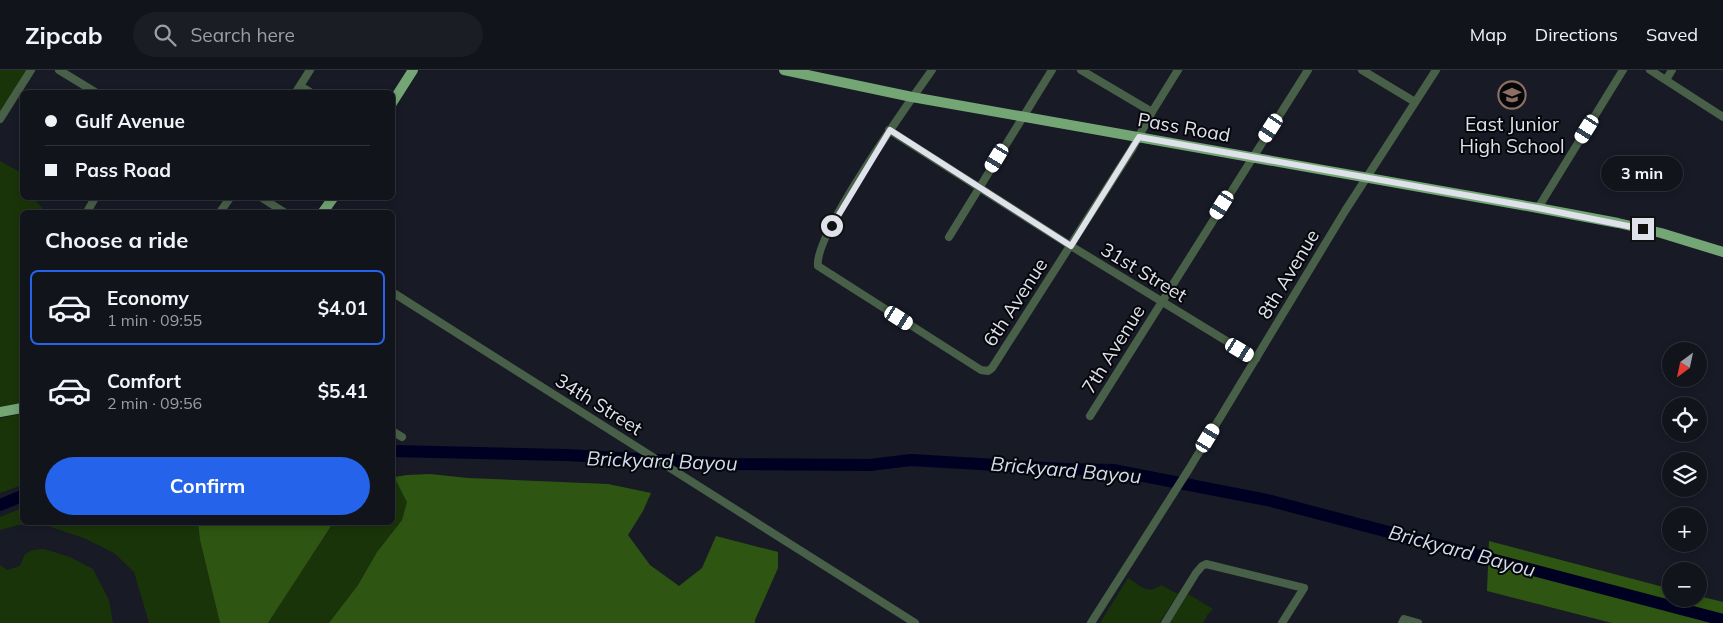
<!DOCTYPE html>
<meta charset="utf-8">
<style>
:root{--surface:#12141c;--page:#1b1d25;--text:#f1f3f6;--muted:#9c9ea3;--line:#31333b;--accent:#2563eb}
body{margin:0;font-family:Mulish,sans-serif;background:var(--page);color:var(--text);height:100vh;display:flex;flex-direction:column;font-size:19px;white-space:nowrap}
*{box-sizing:border-box;margin:0}
p{font-size:16px;color:var(--muted)}
.icon{flex:none;width:28px;height:28px;fill:none;stroke:currentColor;stroke-width:2;stroke-linecap:round;stroke-linejoin:round}
.map{position:relative;flex:1;overflow:hidden}
.details{position:absolute;left:20px;top:140px;width:375px;height:315px;display:flex;flex-direction:column;background:var(--surface);border-radius:8px;box-shadow:0 2px 8px #0003,0 0 0 1px var(--line)}
.details>*{flex:none}
.guide{position:absolute;left:20px;top:20px;width:375px;height:110px;border-radius:8px;box-shadow:0 2px 8px #0003,0 0 0 1px var(--line);display:grid;align-content:center;height:110px;padding:0 25px;background:var(--surface)}
.needle{width:32px;rotate:213deg}
.buttons{position:absolute;left:1662px;top:272px;display:grid;gap:10px}
.buttons a{display:grid;place-items:center;width:45px;height:45px;border-radius:50%;background:var(--surface);box-shadow:0 2px 8px #0003,0 0 0 1px var(--line);font-size:25px}
.end{position:absolute;width:22px;height:22px;margin:-11px;border:6px solid #e0e2eb;background:#111;box-shadow:0 0 0 2px #111}
.from{border-radius:50%}
.bubble{position:absolute;height:35px;border-radius:18px;background:var(--surface);box-shadow:0 2px 8px #0003,0 0 0 1px var(--line);font-size:16px;font-weight:700;line-height:35px;text-align:center}
.car{position:absolute;width:15px;height:30px;margin:-15px -8px;border-radius:6px;box-shadow:0 0 4px 1px #0007;background:linear-gradient(#fff 24%,#345 0 40%,#fff 0 76%,#345 0 86%,#fff 0)}
.guide b{display:flex;align-items:center;gap:18px;height:48px;font-size:19px}
.guide b+b{border-top:1px solid var(--line)}
.guide i{width:12px;height:12px;background:var(--text)}
ul{padding:0;list-style:none}
li{display:flex;align-items:center;gap:15px;height:75px;margin:0 10px 8px;padding:0 15px;border:2px solid transparent;border-radius:8px}
li div{flex:1}
li b{display:block;font-size:19px}
li em{font-style:normal;font-weight:700}
li.current{border-color:var(--accent)}
li>.icon{width:45px;height:45px;stroke-width:1.5}
h2{padding:0 25px;font-size:22px;line-height:60px}
.cta{display:flex;gap:10px;margin-top:auto;padding:10px 25px}
.cta a{flex:1;height:58px;border-radius:30px;background:var(--accent);color:#fff;font-size:20px;font-weight:700;line-height:58px;text-align:center}
header{display:flex;align-items:center;gap:30px;box-sizing:border-box;height:70px;padding:0 25px;background:var(--surface);border-bottom:1px solid var(--line)}
header strong{font-size:24px}
nav{display:flex;gap:28px;margin-inline-start:auto;font-size:18px}
.search{width:350px;height:45px;background:var(--page);display:flex;align-items:center;gap:12px;box-sizing:border-box;padding:0 18px;border-radius:28px;color:var(--muted);font-size:19px}
.map>svg:first-child{display:block}
.green{fill:#1a3409}
.forest{fill:#2e5612}
.lines{fill:none;stroke-linecap:round;stroke-linejoin:round}
.river{stroke:#002;stroke-width:12}
.minor{stroke:#486048;stroke-width:8}
.major{stroke:#73a674;stroke-width:10}
.route{stroke:#e0e2eb;stroke-width:6}
.labels{text-anchor:middle;stroke-width:4;stroke-linejoin:round;paint-order:stroke}
.poi-label{font-size:19px;fill:#e0e2eb;stroke:#05060a}
.street-label{font-size:19px;fill:#e0e2eb;stroke:#05060a}
.water-label{font-size:20px;font-style:italic;fill:#d2dcee;stroke:#05060a}
</style>
<header>
<strong>Zipcab</strong>
<div class="search"><svg class="icon" aria-label="search" viewBox="0 0 24 24"><circle cx="10" cy="10" r="6"/><path d="M15 15l6 6"/></svg>Search here</div>
<nav><a>Map</a><a>Directions</a><a>Saved</a></nav>
</header>
<div class="map">
<svg width="1723" height="553" viewBox="0 0 1723 553">
<rect width="100%" height="100%" fill="#181a26"/>
<path class="green" d="M0,0H29L0,45Z
M0,91L22,103V128H33L46,142H22V335L0,339Z
M22,344V415L0,423V348Z
M392,407L400,415L407,432L402,450L377,482L358,515L329,553H268L333,453L392,452Z
M22,438V452H154L160,455C167,450 173,454 181,456L184,453H198L200,470L220,553H149L134,502L114,483L84,468L42,454L18,455L0,460V447Z
M44,479L70,487L93,499L109,530L113,553H0V495L7,500L20,496L25,484L33,480Z
M1128,508C1141,516 1147,525 1161,515L1178,524L1159,553H1100Z
M1188,524L1213,539L1208,544L1203,553H1169Z"/>
<path class="forest" d="M430,404L468,408L608,414L651,423L643,441L628,465L650,495L679,516L702,498L716,466L778,482V498L755,550V553H329L358,515L377,482L402,450L407,432L394,407L407,405Z
M198,453V452L333,453L268,553H220L200,470Z
M1489,471L1671,519V529H1699V526L1723,532V553H1612L1487,521Z"/>
<g class="lines">
<path class="river" d="M392,381L566,385L732,394L870,395L911,390L1064,399L1113,400L1267,430L1723,550
M0,435L22,426"/>
<path class="minor" d="M59,0L95,22
M932,0C910,31 813,166 818,196L981,300L988,301L992,298L1132,79L1152,42L1178,0
M1081,0L1152,42
M1362,0L1415,32
M1650,0L1723,47
M1666,10L1672,0
M300,16L310,22
M296,22L310,0
M0,49L31,0
M889,60L1071,176L1256,289
M262,128L284,142
M1538,138L1623,0
M88,140L95,128
M220,142L230,128
M949,167L1052,0
M392,222L915,553
M1090,346L1308,0
M392,361L402,367
M1091,553L1189,399L1345,141L1436,0
M1165,553L1196,503L1202,496L1206,494L1304,518L1282,553
M1402,553L1404,549L1418,553"/>
<path class="major" d="M784,0L912,27L1538,138L1618,153L1661,163L1723,182
M392,33L413,0
M323,142L333,128
M0,342L22,338"/>
</g>
<g class="lines">
<path class="route" d="M832,156L890,60L1071,176L1139,67L1538,138L1643,159"/>
</g>
<defs>
<g id="school-ring" transform="scale(1.4375)"><circle r="9.5" fill="#05060a" stroke="#8d6e63" stroke-width="1.5"/><path d="M0-5L7-2L0 1L-7-2ZM-4 1L0 2.5L4 1V4Q0 6-4 4Z" fill="#8d6e63"/></g>
</defs>
<g fill-rule="evenodd">
<use href="#school-ring" x="1512" y="25"/>
</g>
<g class="labels">
<g class="poi-label">
<text x="1512" y="61">East Junior<tspan x="1512" dy="22">High School</tspan></text>
</g>
<g class="street-label">
<text transform="translate(1184 57) rotate(10)" y="7">Pass Road</text>
<text transform="translate(1144 202) rotate(31)" y="7">31st Street</text>
<text transform="translate(1288 204) rotate(-59)" y="7">8th Avenue</text>
<text transform="translate(1015 232) rotate(-57)" y="7">6th Avenue</text>
<text transform="translate(1113 279) rotate(-58)" y="7">7th Avenue</text>
<text transform="translate(599 334) rotate(32)" y="7">34th Street</text>
</g>
<g class="water-label">
<text transform="translate(662 391) rotate(2)" y="7">Brickyard Bayou</text>
<text transform="translate(1066 400) rotate(5)" y="7">Brickyard Bayou</text>
<text transform="translate(1462 481) rotate(15)" y="7">Brickyard Bayou</text>
</g>
</g>
</svg>
<div class="buttons">
<a><svg class="needle" viewBox="-14 -14 28 28"><path d="M0-13l5 13h-10z" fill="#e53935"/><path d="M0 13l5-13h-10z" fill="#9c9ea3"/></svg></a>
<a><svg class="icon" aria-label="locate" viewBox="0 0 24 24"><circle cx="12" cy="12" r="6"/><path d="M12 2v4M12 18v4M2 12h4M18 12h4"/></svg></a>
<a><svg class="icon" aria-label="layers" viewBox="0 0 24 24"><path d="M12 4l9 5-9 5-9-5zM3 14l9 5 9-5"/></svg></a>
<a>+</a>
<a>−</a>
</div>
<i class="end from" style="left:832px;top:156px"></i>
<i class="end" style="left:1643px;top:159px"></i>
<div class="bubble" style="left:1601px;top:86px;width:82px">3 min</div>
<i class="car" style="left:1271px;top:58px;rotate:213deg"></i>
<i class="car" style="left:1587px;top:59px;rotate:212deg"></i>
<i class="car" style="left:997px;top:88px;rotate:211deg"></i>
<i class="car" style="left:1222px;top:135px;rotate:212deg"></i>
<i class="car" style="left:899px;top:248px;rotate:122deg"></i>
<i class="car" style="left:1240px;top:280px;rotate:121deg"></i>
<i class="car" style="left:1208px;top:368px;rotate:31deg"></i>
<div class="guide">
<b><i class="from"></i>Gulf Avenue</b>
<b><i></i>Pass Road</b>
</div>
<section class="details">
<h2>Choose a ride</h2>
<ul>
<li class="current"><svg class="icon" aria-label="car" viewBox="0 0 24 24"><path d="M5 17H2v-5l4-1 3-4h7l3 4 3 1v5h-3M9 17h6M6 11h13"/><circle cx="7" cy="17" r="2"/><circle cx="17" cy="17" r="2"/></svg><div><b>Economy</b><p>1 min · 09:55</p></div><em>$4.01</em></li>
<li><svg class="icon" aria-label="car" viewBox="0 0 24 24"><path d="M5 17H2v-5l4-1 3-4h7l3 4 3 1v5h-3M9 17h6M6 11h13"/><circle cx="7" cy="17" r="2"/><circle cx="17" cy="17" r="2"/></svg><div><b>Comfort</b><p>2 min · 09:56</p></div><em>$5.41</em></li>
</ul>
<div class="cta"><a>Confirm</a></div>
</section>
</div>
